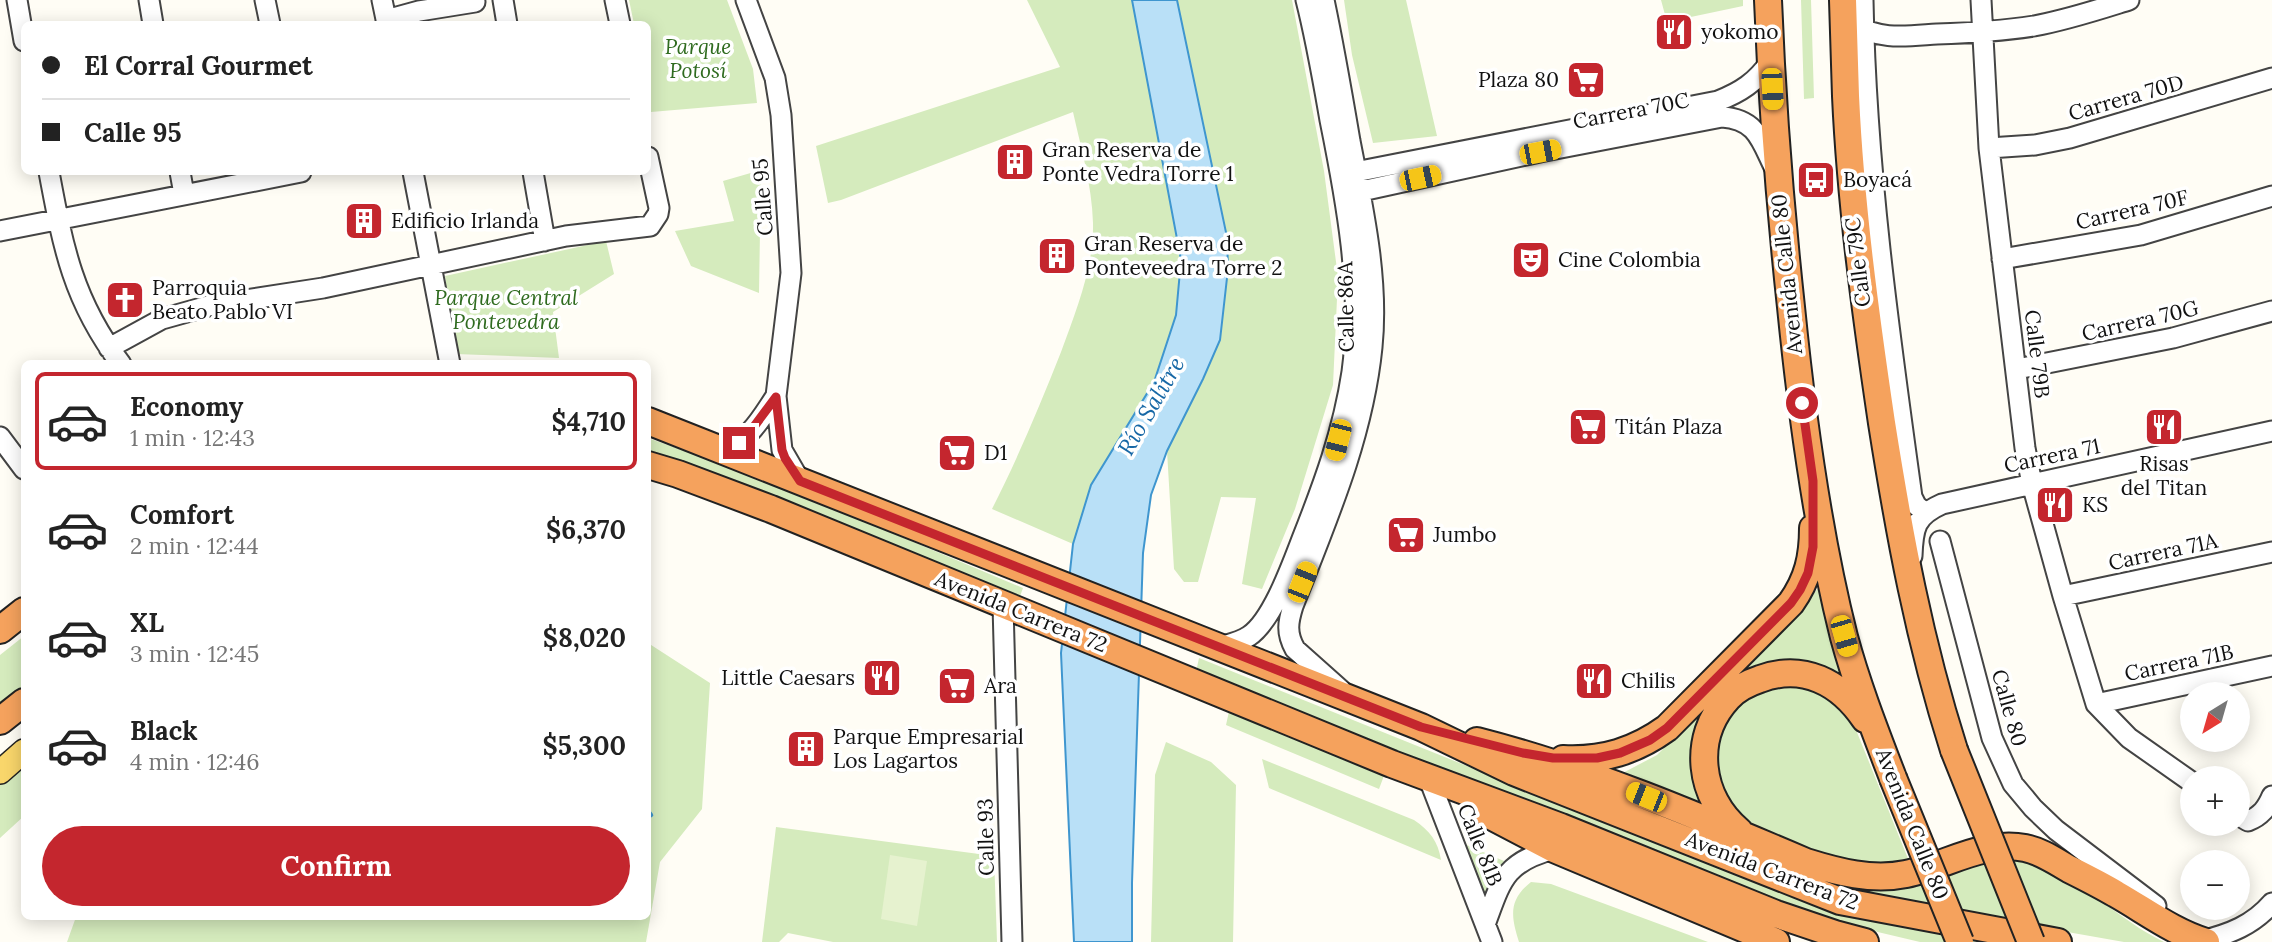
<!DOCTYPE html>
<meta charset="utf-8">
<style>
:root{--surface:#fff;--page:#f2f2f2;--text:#222;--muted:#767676;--line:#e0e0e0;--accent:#c4262e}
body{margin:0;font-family:Lora,serif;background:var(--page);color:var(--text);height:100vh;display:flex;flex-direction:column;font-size:26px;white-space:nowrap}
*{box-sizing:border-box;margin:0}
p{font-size:23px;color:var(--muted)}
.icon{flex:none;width:38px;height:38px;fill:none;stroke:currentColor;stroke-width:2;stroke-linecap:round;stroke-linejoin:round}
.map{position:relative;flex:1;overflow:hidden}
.drawer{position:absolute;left:21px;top:360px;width:630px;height:560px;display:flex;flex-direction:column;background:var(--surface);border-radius:10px;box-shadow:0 4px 18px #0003}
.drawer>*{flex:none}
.hud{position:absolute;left:21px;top:21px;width:630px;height:154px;border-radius:10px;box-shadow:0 4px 18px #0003;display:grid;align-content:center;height:154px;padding:0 21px;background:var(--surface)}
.needle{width:46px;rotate:217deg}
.tools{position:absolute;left:2180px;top:682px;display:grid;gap:14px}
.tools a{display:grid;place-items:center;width:70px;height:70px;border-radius:50%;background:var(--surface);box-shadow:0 4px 18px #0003;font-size:35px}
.end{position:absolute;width:32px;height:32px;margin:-16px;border:9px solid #c4262e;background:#fff;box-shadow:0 0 0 4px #fff}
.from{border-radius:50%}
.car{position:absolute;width:21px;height:42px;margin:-21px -10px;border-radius:9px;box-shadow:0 0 5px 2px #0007;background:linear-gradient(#f5c518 24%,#345 0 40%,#f5c518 0 76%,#345 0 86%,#f5c518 0)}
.hud b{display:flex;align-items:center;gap:24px;height:66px;font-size:26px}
.hud b+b{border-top:2px solid var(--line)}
.hud i{width:18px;height:18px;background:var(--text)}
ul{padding:12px 0 0;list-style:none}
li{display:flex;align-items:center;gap:21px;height:98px;margin:0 14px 10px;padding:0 7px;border:4px solid transparent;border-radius:10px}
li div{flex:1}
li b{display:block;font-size:26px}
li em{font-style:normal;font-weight:800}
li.on{border-color:var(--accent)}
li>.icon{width:63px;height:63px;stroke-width:1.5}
.primary-button{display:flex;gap:14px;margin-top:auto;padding:14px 21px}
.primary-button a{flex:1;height:80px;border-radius:42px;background:var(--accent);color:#fff;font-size:28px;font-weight:800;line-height:80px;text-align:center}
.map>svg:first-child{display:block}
.green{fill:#d5ebbd}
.pitch{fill:#e6f2cf}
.water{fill:#b9e0f7;stroke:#3f96cf;stroke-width:2}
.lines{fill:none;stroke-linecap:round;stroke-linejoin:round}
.stream{stroke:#3f96cf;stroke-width:4.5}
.minor-casing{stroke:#444;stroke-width:23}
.major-casing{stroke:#222;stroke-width:26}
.highway-casing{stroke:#222;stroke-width:30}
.minor{stroke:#fff;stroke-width:19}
.major{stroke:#f9d66b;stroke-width:23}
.highway{stroke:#f5a25d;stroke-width:26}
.highway-bridge-casing{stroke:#222;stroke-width:30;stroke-linecap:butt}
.highway-bridge{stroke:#f5a25d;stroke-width:26}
.route{stroke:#c4262e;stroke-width:9}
.labels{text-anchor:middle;stroke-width:7;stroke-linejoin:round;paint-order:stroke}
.poi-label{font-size:21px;fill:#111;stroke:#fff;text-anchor:start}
.park-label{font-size:21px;font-style:italic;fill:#2f6b1f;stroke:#fff}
.street-label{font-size:21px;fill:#111;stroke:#fff}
.water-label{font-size:23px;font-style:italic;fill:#1768a6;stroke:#fff}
</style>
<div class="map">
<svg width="2272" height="942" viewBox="0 0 2272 942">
<rect width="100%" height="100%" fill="#fffdf5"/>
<path class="green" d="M629,0H727L753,69L757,103L651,112L648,89V24H634Z
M1027,0H1132L1181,260L1176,315L1154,382L1091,485L1073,544L992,509C1018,458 1040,405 1061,352C1076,311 1094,267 1093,223C1092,185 1081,148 1073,112L841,200L828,203L816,146L1060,67Z
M1177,0H1292L1324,171L1338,277L1333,385L1295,509L1262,589L1242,584L1256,498L1221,497L1198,582H1184L1174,569L1167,451L1203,380L1220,340L1228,269L1227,237Z
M1344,0H1406L1437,136L1373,143L1352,55Z
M1661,0H1743V6L1667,22Z
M1801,0H1811L1814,98L1804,99Z
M761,170L759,293L691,266L675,231L734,221L723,181Z
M606,241L614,274L553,312L559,358L456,354L445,276Z
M648,438L766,480L1023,588L1019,599L648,455Z
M1819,587L1844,681L1817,666L1706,718L1710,813L1617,776L1657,755L1793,619Z
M24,636V687L0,707V655Z
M648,643L710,683L702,809L660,862L646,942H67L76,917H648Z
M1199,658L1524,789L2007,942H1920L1827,920L1783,906L1196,672Z
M1780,678L1826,688L1850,715L1909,861L1854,867L1745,826L1715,781L1718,725L1733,704Z
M1230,707L1385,773L1379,789L1226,725Z
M1166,742L1211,762L1236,785L1233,942H1151L1155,775Z
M1262,759L1414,820C1430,831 1438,841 1441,860L1269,788Z
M24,761V816L0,838V783Z
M1626,800L1873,887C1923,894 1962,858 2009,860C2067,862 2114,919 2164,942H2124L1853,894Z
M776,827L994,856L997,942H833L788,933L779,942H762Z
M1462,843L1511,864L1487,908Z
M1531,882L1551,884L1708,942H1519C1511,917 1508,900 1531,882Z"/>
<path class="pitch" d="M890,855L927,861L917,926L881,919Z"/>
<path class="water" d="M1132,0H1177L1227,237L1228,269L1220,340L1203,379L1167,451L1151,495L1143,553L1132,883V942H1074L1061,653L1073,544L1091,485L1154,382L1176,315L1181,260Z"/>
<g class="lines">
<path class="stream" d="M648,811L651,815"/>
<g class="minor-casing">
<path id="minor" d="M17,0L24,41
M149,0L153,24
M265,0L270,24
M382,0L387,24
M503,0L507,24
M615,0L620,24
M746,0L775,78L781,115L791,273L776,396L782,450L800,481
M1324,0C1334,47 1342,94 1350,141C1363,208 1379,279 1372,347C1363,438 1326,522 1293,606C1288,622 1286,633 1295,649L1341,690
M1863,0C1866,167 1889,332 1912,497L1916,505L1925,513
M1981,0L1989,148L2025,448L2032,484L2063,596L2096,704L2129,738L2193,783
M386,20L419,11L475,2
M1853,23C1879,41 1907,36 1937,34C1970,33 2002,31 2034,26C2067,20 2097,10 2129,0
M1989,148L2035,145L2070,138L2272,78
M49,172C63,247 73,301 121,364
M180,172L184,194
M413,172L450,364
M533,172L545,241
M1345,174L1718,101C1741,92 1756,82 1770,62
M1348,194L1540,152L1722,117C1756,119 1761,140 1774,167
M0,231L301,172
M2002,259L2141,235L2272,196
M109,348L162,319L212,305L323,288L566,236L650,226L658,214L659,208L648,157
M2017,369L2173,338L2272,311
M0,437L24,469
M721,450C752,437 758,423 776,396
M1940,541L1992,738L2013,784L2033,808L2056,830L2156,906
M1912,556C1913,528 1915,516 1942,504L2272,431
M2063,596L2272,552
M1003,605L1012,942
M1220,647C1230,644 1240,642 1249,636C1272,621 1292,565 1302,539C1324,483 1343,432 1352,372C1363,291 1346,199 1330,120C1323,80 1316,39 1306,0
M2096,704L2272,666
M1431,784L1492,942
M2238,815L2248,821C2261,816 2267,808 2272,796
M1486,922C1502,878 1506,862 1554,849
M2194,935L2201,941C2230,934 2253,925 2272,903"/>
</g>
<g class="major-casing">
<path id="major" d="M0,772L24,751"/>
</g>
<g class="highway-casing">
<path id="highway" d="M1768,0C1772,103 1780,205 1791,307C1802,417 1817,530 1844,637C1857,685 1875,731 1893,778
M1843,0C1844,32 1845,64 1846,96C1851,205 1866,315 1882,423C1900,537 1919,640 1954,750
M648,421L1421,727L1514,772L1840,901L2058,942
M648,465L678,474L771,509L1392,764L1561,827L1776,914L1835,934L1865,942
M0,630L24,611
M0,721L24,702
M1477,741C1590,770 1698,816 1806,862C1838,872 1872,881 1906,874C1946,866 1983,840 2025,848C2041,851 2055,861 2069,869C2085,877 2101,885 2116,894C2146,911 2173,932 2206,942
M1563,759C1603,761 1635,751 1667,728L1791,603C1808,579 1813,557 1813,528
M1489,815L1554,849L1776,942
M1739,831C1699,798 1691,738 1728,698C1736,689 1748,683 1760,679C1803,663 1840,682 1865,719"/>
</g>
<use href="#minor" class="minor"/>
<use href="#major" class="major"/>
<use href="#highway" class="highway"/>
<g class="highway-bridge-casing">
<path id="highway-bridge" d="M1954,750L2031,942
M1893,778L1960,942"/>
</g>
<use href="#highway-bridge" class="highway-bridge"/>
</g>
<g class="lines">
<path class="route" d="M739,443L747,436L776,397L782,450L785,458L800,481L1421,727L1523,753L1553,758H1597L1620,753L1650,740L1667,728L1791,603L1800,590L1808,573L1813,547V481L1802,403"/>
</g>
<defs>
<g id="restaurant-square" transform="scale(2.0125)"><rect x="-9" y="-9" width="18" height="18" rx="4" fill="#c4262e" stroke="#fff"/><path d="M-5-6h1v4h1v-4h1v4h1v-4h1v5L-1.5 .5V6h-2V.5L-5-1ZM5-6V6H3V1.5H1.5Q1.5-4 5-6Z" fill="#fff"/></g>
<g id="supermarket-square" transform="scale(2.0125)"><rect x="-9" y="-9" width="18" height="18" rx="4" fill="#c4262e" stroke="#fff"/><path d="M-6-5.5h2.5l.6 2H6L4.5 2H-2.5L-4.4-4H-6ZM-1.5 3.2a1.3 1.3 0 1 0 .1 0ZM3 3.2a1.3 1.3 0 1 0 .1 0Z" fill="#fff"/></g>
<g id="building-square" transform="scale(2.0125)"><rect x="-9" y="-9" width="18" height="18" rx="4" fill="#c4262e" stroke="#fff"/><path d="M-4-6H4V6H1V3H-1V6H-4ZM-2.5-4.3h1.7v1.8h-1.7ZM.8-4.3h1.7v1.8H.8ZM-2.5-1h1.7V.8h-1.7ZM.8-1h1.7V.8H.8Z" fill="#fff"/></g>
<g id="bus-square" transform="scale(2.0125)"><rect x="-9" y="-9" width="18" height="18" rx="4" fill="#c4262e" stroke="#fff"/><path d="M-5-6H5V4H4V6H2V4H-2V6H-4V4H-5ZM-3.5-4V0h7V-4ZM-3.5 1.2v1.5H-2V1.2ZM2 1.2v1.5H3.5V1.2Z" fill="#fff"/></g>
<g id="theatre-square" transform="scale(2.0125)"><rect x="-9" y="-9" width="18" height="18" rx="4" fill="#c4262e" stroke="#fff"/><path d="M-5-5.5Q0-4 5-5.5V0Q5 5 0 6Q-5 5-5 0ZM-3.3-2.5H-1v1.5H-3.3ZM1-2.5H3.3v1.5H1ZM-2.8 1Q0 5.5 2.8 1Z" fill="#fff"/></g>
<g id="church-square" transform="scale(2.0125)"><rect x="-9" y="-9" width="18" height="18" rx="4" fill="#c4262e" stroke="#fff"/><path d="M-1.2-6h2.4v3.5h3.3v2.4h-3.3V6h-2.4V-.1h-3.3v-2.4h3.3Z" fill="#fff"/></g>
</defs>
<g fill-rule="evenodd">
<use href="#restaurant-square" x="1674" y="32"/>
<use href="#supermarket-square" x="1586" y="80"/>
<use href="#building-square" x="1015" y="162"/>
<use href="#bus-square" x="1816" y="180"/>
<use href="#building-square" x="364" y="221"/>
<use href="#building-square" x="1057" y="256"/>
<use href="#theatre-square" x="1531" y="260"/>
<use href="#church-square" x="125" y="300"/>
<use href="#supermarket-square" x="1588" y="427"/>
<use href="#restaurant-square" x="2164" y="427"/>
<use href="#supermarket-square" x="957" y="453"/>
<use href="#restaurant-square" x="2055" y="505"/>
<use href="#supermarket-square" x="1406" y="535"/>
<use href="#restaurant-square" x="882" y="678"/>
<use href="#restaurant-square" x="1594" y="681"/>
<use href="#supermarket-square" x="957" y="686"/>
<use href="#building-square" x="806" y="749"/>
</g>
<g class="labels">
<g class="poi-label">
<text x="1701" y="39">yokomo</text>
<text x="1559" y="87" text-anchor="end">Plaza 80</text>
<text x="1042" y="157">Gran Reserva de<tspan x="1042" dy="24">Ponte Vedra Torre 1</tspan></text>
<text x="1843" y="187">Boyacá</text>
<text x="391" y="228">Edificio Irlanda</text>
<text x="1084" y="251">Gran Reserva de<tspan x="1084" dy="24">Ponteveedra Torre 2</tspan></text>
<text x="1558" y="267">Cine Colombia</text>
<text x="152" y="295">Parroquia<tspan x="152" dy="24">Beato Pablo VI</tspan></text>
<text x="1615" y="434">Titán Plaza</text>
<text x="984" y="460">D1</text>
<text x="2164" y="471" text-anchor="middle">Risas<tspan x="2164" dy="24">del Titan</tspan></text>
<text x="2082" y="512">KS</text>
<text x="1433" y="542">Jumbo</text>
<text x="855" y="685" text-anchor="end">Little Caesars</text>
<text x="1621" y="688">Chilis</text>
<text x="984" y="693">Ara</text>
<text x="833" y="744">Parque Empresarial<tspan x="833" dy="24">Los Lagartos</tspan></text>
</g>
<g class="park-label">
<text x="698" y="54">Parque<tspan x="698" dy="24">Potosí</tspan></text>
<text x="506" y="305">Parque Central<tspan x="506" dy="24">Pontevedra</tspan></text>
</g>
<g class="street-label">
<text transform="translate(2126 98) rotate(-16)" y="7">Carrera 70D</text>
<text transform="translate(1631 111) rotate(-11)" y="7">Carrera 70C</text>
<text transform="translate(763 197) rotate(-94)" y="7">Calle 95</text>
<text transform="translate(2132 210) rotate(-13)" y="7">Carrera 70F</text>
<text transform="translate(1858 262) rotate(-97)" y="7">Calle 79C</text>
<text transform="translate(1787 274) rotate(-96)" y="7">Avenida Calle 80</text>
<text transform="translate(1346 307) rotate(-91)" y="7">Calle 86A</text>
<text transform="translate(2140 321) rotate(-13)" y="7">Carrera 70G</text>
<text transform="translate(2037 354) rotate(83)" y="7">Calle 79B</text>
<text transform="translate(2052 456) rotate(-12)" y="7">Carrera 71</text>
<text transform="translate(2163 552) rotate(-12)" y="7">Carrera 71A</text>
<text transform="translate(1021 612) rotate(22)" y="7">Avenida Carrera 72</text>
<text transform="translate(2179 663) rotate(-12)" y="7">Carrera 71B</text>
<text transform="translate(2009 708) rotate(74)" y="7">Calle 80</text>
<text transform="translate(1912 824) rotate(68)" y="7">Avenida Calle 80</text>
<text transform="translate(986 837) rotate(-91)" y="7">Calle 93</text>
<text transform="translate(1480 845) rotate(68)" y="7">Calle 81B</text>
<text transform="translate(1772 871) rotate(21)" y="7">Avenida Carrera 72</text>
</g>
<g class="water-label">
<text transform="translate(1151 406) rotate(-60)" y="8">Río Salitre</text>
</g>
</g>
</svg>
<div class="tools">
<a><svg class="needle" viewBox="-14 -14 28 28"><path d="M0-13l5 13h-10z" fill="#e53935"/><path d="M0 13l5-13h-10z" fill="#767676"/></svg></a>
<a>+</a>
<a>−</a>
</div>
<i class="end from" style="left:1802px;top:403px"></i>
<i class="end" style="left:739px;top:443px"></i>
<i class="car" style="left:1772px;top:89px;rotate:177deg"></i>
<i class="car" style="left:1540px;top:152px;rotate:79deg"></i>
<i class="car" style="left:1420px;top:178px;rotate:78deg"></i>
<i class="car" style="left:1338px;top:440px;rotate:194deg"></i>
<i class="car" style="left:1302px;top:582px;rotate:22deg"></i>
<i class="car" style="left:1844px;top:636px;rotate:164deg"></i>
<i class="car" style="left:1646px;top:797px;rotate:292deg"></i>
<div class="hud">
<b><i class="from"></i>El Corral Gourmet</b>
<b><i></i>Calle 95</b>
</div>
<section class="drawer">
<ul>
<li class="on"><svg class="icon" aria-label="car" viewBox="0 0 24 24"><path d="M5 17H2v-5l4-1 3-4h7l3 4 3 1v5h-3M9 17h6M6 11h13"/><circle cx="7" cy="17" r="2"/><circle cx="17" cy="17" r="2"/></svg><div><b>Economy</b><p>1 min · 12:43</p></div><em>$4,710</em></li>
<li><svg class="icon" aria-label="car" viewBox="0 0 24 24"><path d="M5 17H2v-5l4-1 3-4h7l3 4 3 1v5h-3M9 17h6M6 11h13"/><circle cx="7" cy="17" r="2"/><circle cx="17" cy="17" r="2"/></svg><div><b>Comfort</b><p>2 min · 12:44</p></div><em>$6,370</em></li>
<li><svg class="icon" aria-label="car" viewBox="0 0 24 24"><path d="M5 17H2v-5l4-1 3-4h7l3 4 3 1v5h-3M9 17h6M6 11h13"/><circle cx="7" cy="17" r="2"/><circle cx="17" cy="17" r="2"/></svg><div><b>XL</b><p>3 min · 12:45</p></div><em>$8,020</em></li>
<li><svg class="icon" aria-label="car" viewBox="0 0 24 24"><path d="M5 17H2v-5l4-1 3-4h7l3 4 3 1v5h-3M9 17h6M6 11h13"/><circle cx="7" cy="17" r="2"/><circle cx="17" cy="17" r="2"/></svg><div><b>Black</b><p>4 min · 12:46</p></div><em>$5,300</em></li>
</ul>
<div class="primary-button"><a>Confirm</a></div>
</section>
</div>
